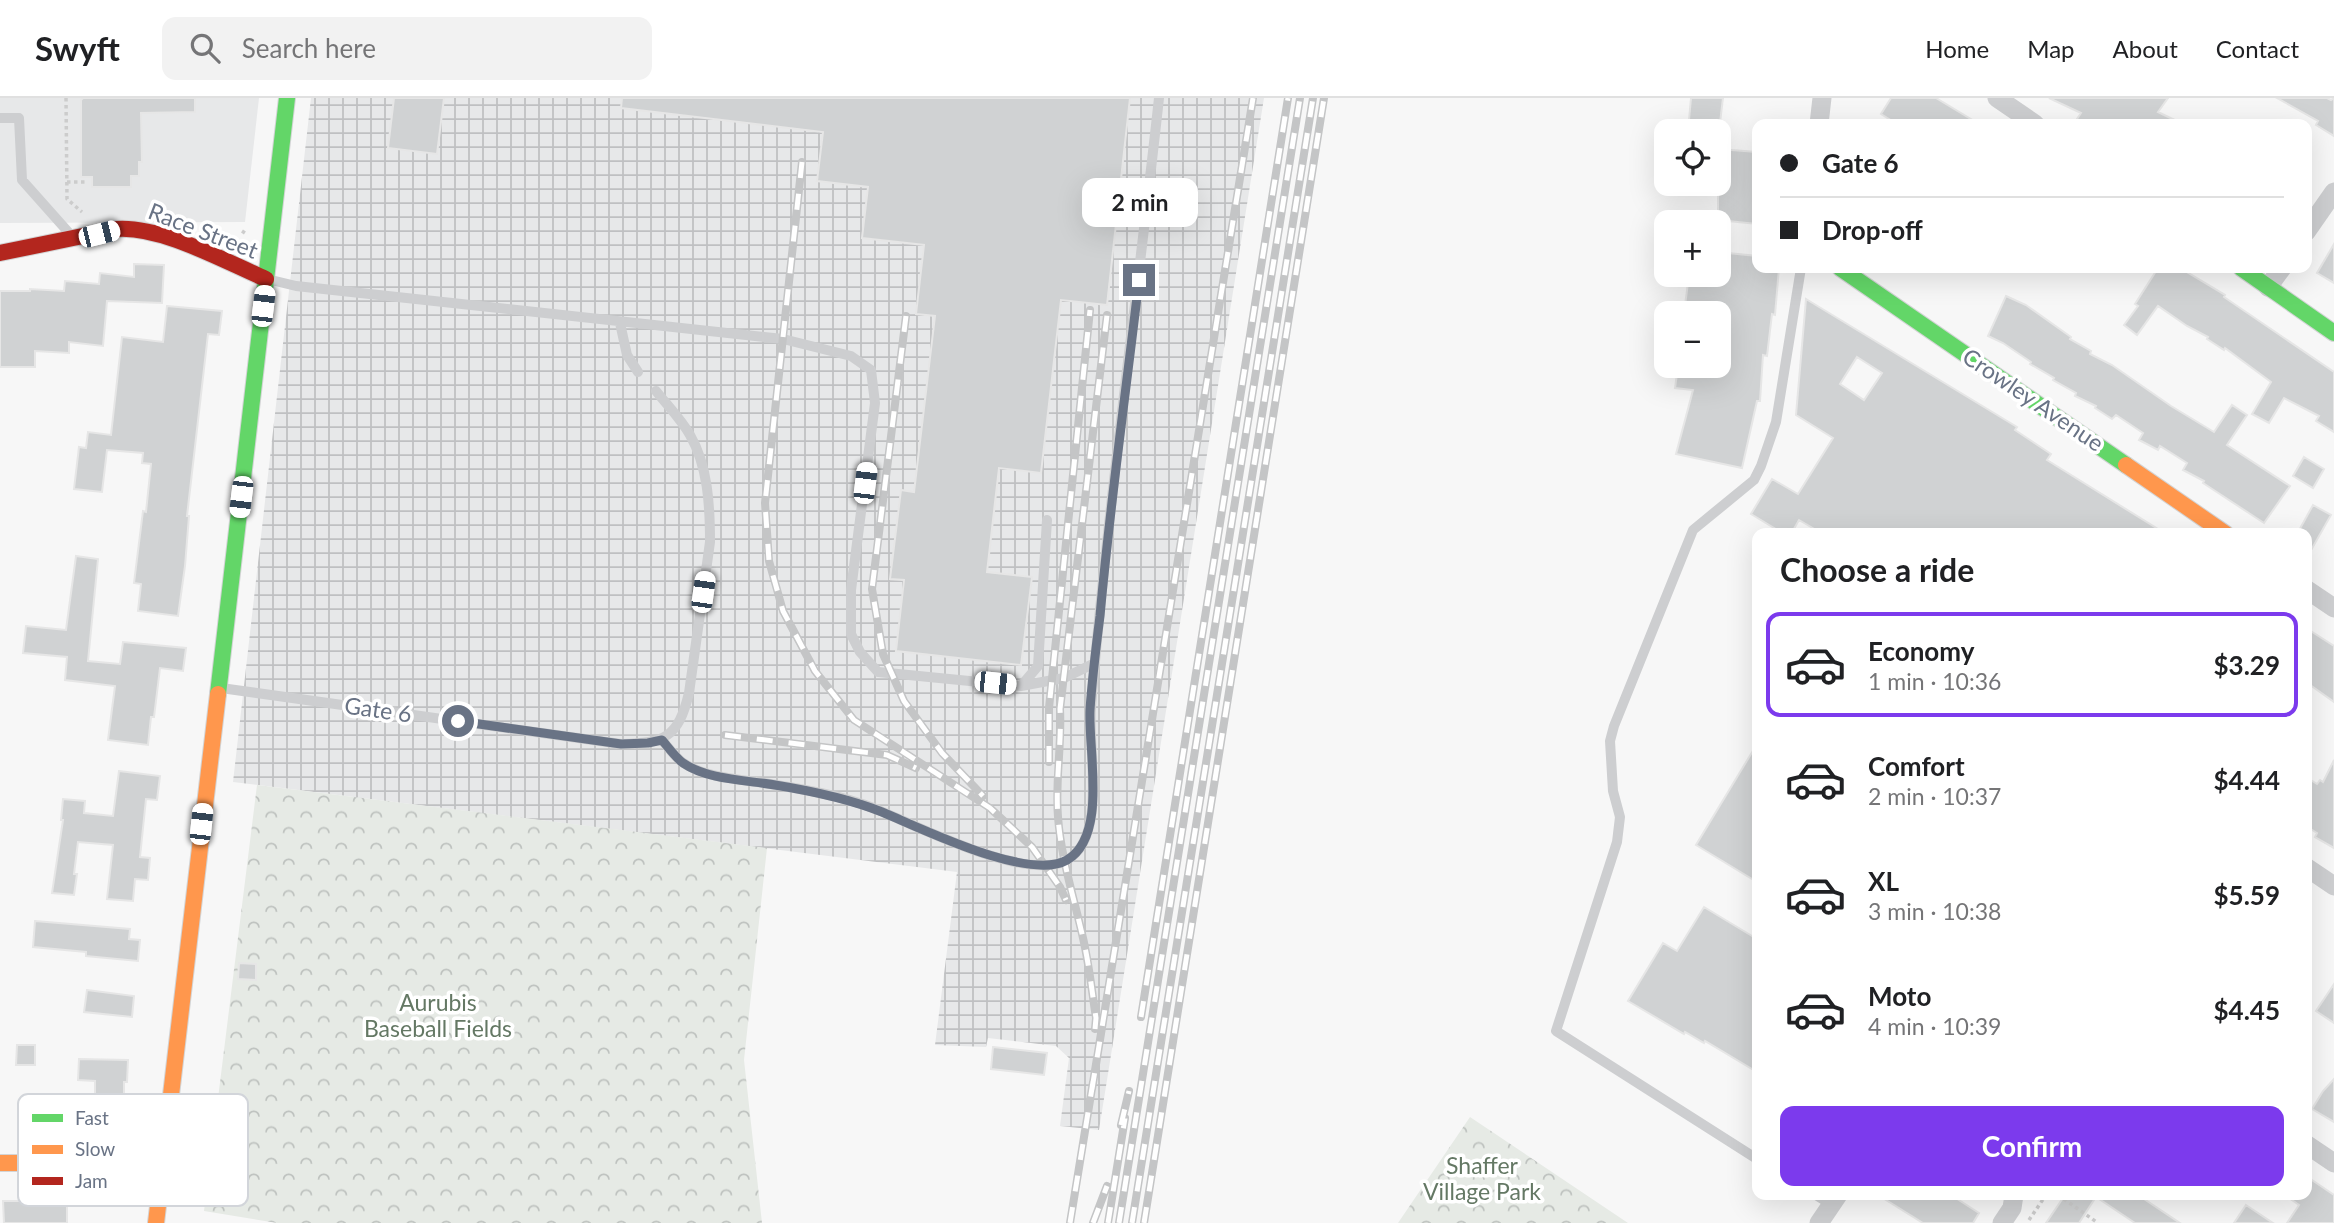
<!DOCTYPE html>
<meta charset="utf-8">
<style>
:root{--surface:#fff;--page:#f2f2f2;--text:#202124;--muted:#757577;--line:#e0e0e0;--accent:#7c3aed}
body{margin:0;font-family:Lato,sans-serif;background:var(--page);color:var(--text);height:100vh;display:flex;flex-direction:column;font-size:26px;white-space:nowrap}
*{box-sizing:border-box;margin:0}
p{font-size:23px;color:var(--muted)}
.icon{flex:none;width:38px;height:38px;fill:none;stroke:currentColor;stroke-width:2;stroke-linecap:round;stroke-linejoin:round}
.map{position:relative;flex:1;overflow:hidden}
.drawer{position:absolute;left:1752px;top:430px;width:560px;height:672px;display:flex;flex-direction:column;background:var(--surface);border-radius:14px;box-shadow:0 7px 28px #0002}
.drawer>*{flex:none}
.banner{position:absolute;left:1752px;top:21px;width:560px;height:154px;border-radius:14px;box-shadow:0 7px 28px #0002;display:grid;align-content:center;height:154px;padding:0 28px;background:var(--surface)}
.buttons{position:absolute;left:1654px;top:21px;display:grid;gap:14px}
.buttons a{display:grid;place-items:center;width:77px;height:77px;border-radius:14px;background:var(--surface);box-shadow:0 7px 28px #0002;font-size:35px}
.end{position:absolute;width:32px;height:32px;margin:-16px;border:9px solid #697385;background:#fff;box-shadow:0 0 0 4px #fff}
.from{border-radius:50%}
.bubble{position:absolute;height:49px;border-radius:14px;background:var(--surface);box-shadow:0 7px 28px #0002;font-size:23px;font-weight:700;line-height:49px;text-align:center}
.car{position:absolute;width:21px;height:42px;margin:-21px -10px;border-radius:9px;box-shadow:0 0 5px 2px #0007;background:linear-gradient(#fff 24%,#345 0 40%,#fff 0 76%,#345 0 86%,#fff 0)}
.banner b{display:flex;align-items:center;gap:24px;height:66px;font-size:26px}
.banner b+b{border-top:2px solid var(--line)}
.banner i{width:18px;height:18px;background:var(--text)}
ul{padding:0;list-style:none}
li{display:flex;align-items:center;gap:21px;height:105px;margin:0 14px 10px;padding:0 14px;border:4px solid transparent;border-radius:14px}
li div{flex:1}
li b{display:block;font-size:26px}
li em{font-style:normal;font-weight:700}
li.active{border-color:var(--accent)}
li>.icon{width:63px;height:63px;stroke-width:1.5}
h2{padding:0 28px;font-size:32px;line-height:84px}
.cta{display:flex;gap:14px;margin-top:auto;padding:14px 28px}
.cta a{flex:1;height:80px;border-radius:14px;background:var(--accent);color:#fff;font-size:28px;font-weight:700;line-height:80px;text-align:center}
header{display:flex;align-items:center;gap:42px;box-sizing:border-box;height:98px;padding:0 35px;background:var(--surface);border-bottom:2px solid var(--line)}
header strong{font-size:33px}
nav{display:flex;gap:38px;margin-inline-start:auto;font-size:24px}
.search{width:490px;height:63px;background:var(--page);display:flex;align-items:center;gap:18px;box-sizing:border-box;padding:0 24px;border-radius:14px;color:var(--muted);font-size:26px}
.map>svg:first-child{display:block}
.built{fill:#e7e8e9}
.industrial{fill:url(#industrial-grid)}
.park{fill:url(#park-crowns)}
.building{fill:#d0d2d3;stroke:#e6e6e6;stroke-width:2;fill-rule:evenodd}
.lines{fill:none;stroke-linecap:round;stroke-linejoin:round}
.fast-casing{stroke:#d3d4d5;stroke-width:18}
.slow-casing{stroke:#d3d4d5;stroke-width:18}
.jam-casing{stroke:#d3d4d5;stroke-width:18}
.path{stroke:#ccc;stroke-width:3.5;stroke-dasharray:3.5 3.5;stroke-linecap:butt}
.lane{stroke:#cdced0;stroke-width:10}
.street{stroke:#cdced0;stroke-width:19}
.fast{stroke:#63d668;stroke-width:16}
.slow{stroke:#ff974d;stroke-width:16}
.jam{stroke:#b3261e;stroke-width:16}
.rail-casing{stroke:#c4c5c6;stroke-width:8}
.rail{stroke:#fff;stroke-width:5;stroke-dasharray:16;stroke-linecap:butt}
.route{stroke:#697385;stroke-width:9}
.labels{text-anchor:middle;stroke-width:7;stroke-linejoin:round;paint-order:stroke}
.street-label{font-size:23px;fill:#697385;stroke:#fff}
.park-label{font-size:23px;fill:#647864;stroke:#fff}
.key{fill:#fff;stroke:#d2d5da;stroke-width:2}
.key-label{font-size:19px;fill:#697385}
</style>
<header>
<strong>Swyft</strong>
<div class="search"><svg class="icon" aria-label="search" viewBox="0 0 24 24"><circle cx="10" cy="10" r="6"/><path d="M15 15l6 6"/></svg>Search here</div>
<nav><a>Home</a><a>Map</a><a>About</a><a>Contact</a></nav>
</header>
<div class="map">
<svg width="2334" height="1125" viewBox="0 0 2334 1125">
<defs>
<pattern id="industrial-grid" width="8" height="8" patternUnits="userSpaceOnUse" patternTransform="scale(1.75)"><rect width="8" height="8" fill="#e7e8e9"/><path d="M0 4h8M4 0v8" fill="none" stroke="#bfc0c2"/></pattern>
<pattern id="park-crowns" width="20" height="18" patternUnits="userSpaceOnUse" patternTransform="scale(1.75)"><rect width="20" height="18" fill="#e6eae5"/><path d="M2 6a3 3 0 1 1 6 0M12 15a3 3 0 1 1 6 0" fill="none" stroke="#bec2bf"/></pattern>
</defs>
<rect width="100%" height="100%" fill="#f7f7f7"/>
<path class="built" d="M0,0H259L245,124L0,125Z"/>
<path class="industrial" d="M311,0H1264L1099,1032L1060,1028L1069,960L1056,948L988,940L986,949L935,947L957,774L233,684Z"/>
<path class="park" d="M257,687L767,750L744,962L762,1125H277L204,1113Z
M1470,1019L1628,1125H1398Z"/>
<path class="building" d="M83,0H195V14L141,15L142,64H139V78H131V89H92V79H81V2Z
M394,0H444L437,56L388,50Z
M622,0H1130L1107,207L1061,202L1041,375L999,370L987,474L1032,479L1021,567L896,553L904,482L890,481L901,392L914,394L935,218L916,216L924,147L862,140L868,89L817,83L823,34L621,10Z
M1691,0H1723L1719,33H1688Z
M1891,0H1936L1979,26H1897L1881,16Z
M2049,0H2168L2158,14L2183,26H2085L2077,21L2081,15Z
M2277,0H2327L2331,2L2334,0V38L2316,27L2318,23Z
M1718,51L1757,54V126L1718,122Z
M2334,146V185L2317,175Z
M1718,154L1757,158V170H1779L1775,217L1772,216L1767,258L1763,257L1760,303H1757L1742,370L1676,356L1693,292L1675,290L1678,268H1718V215H1684L1689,177H1718Z
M134,166L164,167L162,205L107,203L103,248L69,244V255L35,253V269H0V193H30V191L64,193L65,183L99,186L100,175L134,179Z
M2158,170H2180L2225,197L2224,199L2334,274V334L2316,323L2319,318L2284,300L2269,325L2252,316L2271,284L2225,250L2224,252L2207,241L2208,239L2187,228L2158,208L2137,237L2124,227L2138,208L2135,206Z
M2006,198L2026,207L2071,239L2070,241L2091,253L2090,256L2112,267L2171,308L2214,334L2232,307L2247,317L2227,347L2290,388L2264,425L2203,385L2204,383L2183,372L2187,365L2160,348L2158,352L2139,342L2143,335L2116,317L2112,321L2095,310L2096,308L2075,298L2076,295L2053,282L2054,280L2030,266L2031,264L2003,245L1988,238Z
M1806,201L2017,329L2015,332L2051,356L2047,362L2166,436H1823L1799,422L1791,436H1784L1751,416L1772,381L1798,396L1833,340L1796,317ZM1857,259L1882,275L1864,302L1840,286Z
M167,208L222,213L219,237L208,236L187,418H189L185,468L178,518L138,513L141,486L134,485L143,413L146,414L151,366L142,365L143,355L107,352L102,394L74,391L79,349L86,350L88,334L111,337L122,239L163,244Z
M2304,359L2324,371L2313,390L2293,378Z
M2313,407L2331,417L2306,461V436H2297Z
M76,458L98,461L88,563L120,566L123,544L186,550L183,573L160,570L154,619H151L148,647L108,642L115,588L65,582L67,559L23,555L26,528L66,532Z
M2306,530L2334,548V604L2306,584Z
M1757,646V784L1696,747Z
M2334,662V750L2315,739L2317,735L2306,728V679L2317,686L2320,682L2323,684Z
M119,673L160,678L157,702L146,701L140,759L150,760L148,782L135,781L133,803L107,801L113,747L78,744L74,776H77L74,797L52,795L63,722H61L63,701L85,703L84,715L113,718Z
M1704,809L1757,841V974L1705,943L1704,945L1685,934L1684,936L1628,903L1663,845L1677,853Z
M35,823L130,831L129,841L140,842L138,863L86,858V854L33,849Z
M239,865L256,866V882L238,881Z
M2334,886V925L2316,913Z
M87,892L134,898L132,919L84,914Z
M17,947H35V967H16Z
M993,949L1047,955L1044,977L991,971Z
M79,961L128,962L127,984H124V1015H134L135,1039L66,1040V1016L95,1015V983L78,982Z
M2334,981V1024L2312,1011L2323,993Z
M2306,1078L2334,1097V1125H2287L2299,1107L2285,1097H2306Z
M1878,1097H1951L1979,1115L1973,1125H1923Z
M2065,1097H2138L2180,1125H2135L2096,1099L2079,1125H2046Z
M3,1103H67V1125H4Z
M2246,1107L2273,1125H2234Z"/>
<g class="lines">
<g class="fast-casing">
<path id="fast" d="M1840,170L2126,367
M2241,170L2334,235
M218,596L287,0"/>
</g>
<g class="slow-casing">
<path id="slow" d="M2126,367L2226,436
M0,1065H163
M156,1125L218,596"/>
</g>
<g class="jam-casing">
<path id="jam" d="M0,155L117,131C162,128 224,163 266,181"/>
</g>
<path class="path" d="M66,0L67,101L82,114
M67,84H86
M242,133L245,135
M2058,1097L2098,1125
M2029,1122L2046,1097"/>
<path class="lane" d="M0,20H19L22,82L70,136
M267,181L296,188L783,241L851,258L871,272L875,305L851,492V536L860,554L878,574L1021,588L1038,568L1047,422
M620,225L627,257L638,274
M1021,588L1064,580L1095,565
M221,590L621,646C665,645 678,640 689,595L710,444C710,408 708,368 690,337C681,321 667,307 656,293
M662,642C668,649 675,659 682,664C704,680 738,681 764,685C802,691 840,697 876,711C917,728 1024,783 1065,763C1109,742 1087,649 1091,609C1108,405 1137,203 1159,0
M1757,1061L1556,933L1617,744L1620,719L1613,693L1610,643L1614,628L1693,432L1754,382L1761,368L1776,324L1801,170
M1816,1097L1832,1107"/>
<path class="street" d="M1997,0L2035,26
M1819,26L1822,0
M2306,134L2334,94
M2268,189L2282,170
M2306,491L2334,510
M2306,769L2334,788
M2306,1046L2334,1065
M1819,1125L1838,1097
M2002,1125L2012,1110L2014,1097"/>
<use href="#fast" class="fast"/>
<use href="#slow" class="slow"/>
<use href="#jam" class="jam"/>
<g class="rail-casing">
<path id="rail" d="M802,64L765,405L769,463L783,513L815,573L854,622L990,710L1032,749L1060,789L1066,802
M906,218L872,491L883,556L904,603L942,655L983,698
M725,637L887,657L916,670
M1049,664V610L1090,212
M1141,919L1288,0
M1095,931L1096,920C1092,894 1089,866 1083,840C1074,800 1061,760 1058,719C1055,683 1062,647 1060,611L1107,217
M1092,991L1253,0
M1121,1027L1129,993
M1070,1125L1093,984
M1093,1125L1107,1088
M1108,1125L1125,1020
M1119,1125L1300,0
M1132,1125L1313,0
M1144,1125L1324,0"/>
</g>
<use href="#rail" class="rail"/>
</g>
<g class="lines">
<path class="route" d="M458,623L621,646L648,645L662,642C668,649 675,659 683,665C708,682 746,682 775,687C812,693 847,700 882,714C921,730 1029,784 1067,762C1108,738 1088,653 1090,612C1092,581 1096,549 1100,518C1110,406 1126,294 1139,182"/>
</g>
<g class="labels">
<g class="street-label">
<text transform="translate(203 133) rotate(21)" y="8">Race Street</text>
<text transform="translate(2033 302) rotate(34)" y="8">Crowley Avenue</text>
<text transform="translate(378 612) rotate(8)" y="8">Gate 6</text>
</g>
<g class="park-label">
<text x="438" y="913">Aurubis<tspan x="438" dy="26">Baseball Fields</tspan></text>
<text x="1482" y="1076">Shaffer<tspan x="1482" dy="26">Village Park</tspan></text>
</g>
</g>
<rect x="18" y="996" width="230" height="112" rx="10" class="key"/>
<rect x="32" y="1016" width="31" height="8" fill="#63d668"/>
<rect x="32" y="1047" width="31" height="9" fill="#ff974d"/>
<rect x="32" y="1079" width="31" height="8" fill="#b3261e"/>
<g class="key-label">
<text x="75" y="1027">Fast</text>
<text x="75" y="1058">Slow</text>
<text x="75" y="1090">Jam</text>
</g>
</svg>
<div class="buttons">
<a><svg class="icon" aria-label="locate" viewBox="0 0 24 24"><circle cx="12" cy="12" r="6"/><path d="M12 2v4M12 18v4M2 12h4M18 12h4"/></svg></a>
<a>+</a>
<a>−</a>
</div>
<i class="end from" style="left:458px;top:623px"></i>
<i class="end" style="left:1139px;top:182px"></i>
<div class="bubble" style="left:1082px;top:80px;width:116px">2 min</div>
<i class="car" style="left:99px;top:136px;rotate:76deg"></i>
<i class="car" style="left:263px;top:208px;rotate:7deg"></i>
<i class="car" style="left:865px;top:385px;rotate:7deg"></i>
<i class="car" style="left:241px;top:399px;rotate:187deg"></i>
<i class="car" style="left:703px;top:494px;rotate:8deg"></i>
<i class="car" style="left:995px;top:585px;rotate:96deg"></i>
<i class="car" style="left:201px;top:726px;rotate:6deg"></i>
<div class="banner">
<b><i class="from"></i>Gate 6</b>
<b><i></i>Drop-off</b>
</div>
<section class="drawer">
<h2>Choose a ride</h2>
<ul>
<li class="active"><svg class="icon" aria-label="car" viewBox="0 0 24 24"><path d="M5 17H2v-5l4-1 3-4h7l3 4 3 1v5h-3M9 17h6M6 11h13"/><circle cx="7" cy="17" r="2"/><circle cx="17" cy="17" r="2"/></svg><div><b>Economy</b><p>1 min · 10:36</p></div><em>$3.29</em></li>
<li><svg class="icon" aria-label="car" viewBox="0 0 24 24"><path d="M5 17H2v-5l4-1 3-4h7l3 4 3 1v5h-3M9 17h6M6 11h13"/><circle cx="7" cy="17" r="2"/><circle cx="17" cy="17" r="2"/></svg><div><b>Comfort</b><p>2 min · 10:37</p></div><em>$4.44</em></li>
<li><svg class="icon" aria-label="car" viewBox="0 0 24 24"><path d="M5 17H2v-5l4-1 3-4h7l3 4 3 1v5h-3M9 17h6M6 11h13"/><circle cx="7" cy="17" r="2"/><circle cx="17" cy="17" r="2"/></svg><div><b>XL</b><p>3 min · 10:38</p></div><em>$5.59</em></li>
<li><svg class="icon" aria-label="car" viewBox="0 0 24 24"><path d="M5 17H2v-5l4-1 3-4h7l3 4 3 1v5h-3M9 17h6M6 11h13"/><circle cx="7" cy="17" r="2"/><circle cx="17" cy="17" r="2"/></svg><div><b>Moto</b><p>4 min · 10:39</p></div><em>$4.45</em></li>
</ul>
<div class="cta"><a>Confirm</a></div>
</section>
</div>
